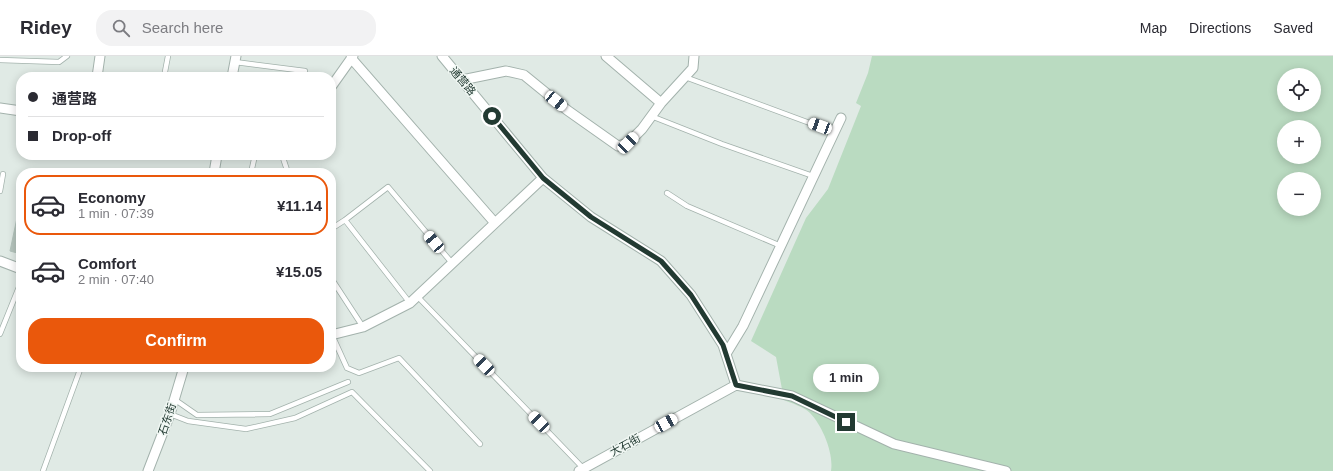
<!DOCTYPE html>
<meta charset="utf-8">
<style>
:root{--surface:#fff;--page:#f2f2f3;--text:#2b2b33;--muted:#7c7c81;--line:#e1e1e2;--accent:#ea580c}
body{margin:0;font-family:Helvetica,"Noto Sans SC",sans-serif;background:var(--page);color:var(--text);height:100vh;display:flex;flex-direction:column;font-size:15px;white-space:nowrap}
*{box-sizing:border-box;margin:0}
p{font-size:13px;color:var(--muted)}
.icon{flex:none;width:22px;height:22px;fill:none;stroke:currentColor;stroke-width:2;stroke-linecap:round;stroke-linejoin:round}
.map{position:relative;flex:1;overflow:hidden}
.panel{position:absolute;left:16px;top:112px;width:320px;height:204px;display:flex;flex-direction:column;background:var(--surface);border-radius:16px;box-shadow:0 2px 10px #0003}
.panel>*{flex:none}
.top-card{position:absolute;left:16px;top:16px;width:320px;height:88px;border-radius:16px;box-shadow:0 2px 10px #0003;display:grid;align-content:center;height:88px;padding:0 12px;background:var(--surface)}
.buttons{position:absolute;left:1277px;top:12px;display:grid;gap:8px}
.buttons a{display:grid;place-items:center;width:44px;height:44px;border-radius:50%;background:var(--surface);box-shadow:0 2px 10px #0003;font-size:20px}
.end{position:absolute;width:18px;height:18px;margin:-9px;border:5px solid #223a32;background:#fff;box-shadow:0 0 0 2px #fff}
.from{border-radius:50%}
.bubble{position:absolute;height:28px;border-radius:14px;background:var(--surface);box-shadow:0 2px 10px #0003;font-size:13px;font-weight:700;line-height:28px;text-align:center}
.car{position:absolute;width:12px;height:24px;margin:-12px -6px;border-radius:5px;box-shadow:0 0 3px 1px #0007;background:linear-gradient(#fff 24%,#345 0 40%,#fff 0 76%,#345 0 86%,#fff 0)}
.top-card b{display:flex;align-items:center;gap:14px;height:38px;font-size:15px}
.top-card b+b{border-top:1px solid var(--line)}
.top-card i{width:10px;height:10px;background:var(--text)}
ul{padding:7px 0 0;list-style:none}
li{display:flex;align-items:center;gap:12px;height:60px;margin:0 8px 6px;padding:0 4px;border:2px solid transparent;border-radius:16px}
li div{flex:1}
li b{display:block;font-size:15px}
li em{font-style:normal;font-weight:700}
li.selected{border-color:var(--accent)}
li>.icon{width:36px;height:36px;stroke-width:1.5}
.button{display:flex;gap:8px;margin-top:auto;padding:8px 12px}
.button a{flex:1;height:46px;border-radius:16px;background:var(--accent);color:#fff;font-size:16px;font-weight:700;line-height:46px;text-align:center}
header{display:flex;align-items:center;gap:24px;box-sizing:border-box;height:56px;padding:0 20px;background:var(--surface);border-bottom:1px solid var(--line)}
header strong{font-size:19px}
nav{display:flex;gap:22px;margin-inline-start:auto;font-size:14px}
.search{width:280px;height:36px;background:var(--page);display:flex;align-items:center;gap:10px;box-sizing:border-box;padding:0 14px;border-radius:16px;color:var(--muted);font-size:15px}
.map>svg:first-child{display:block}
.green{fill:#badbc1;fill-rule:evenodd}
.building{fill:#b6c5be;stroke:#b3c4bc}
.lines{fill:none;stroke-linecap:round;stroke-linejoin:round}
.service-casing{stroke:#a3b2ac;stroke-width:6}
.minor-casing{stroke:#a3b2ac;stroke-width:11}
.service{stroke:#fff;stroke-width:4.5}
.minor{stroke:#fff;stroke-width:9}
.route{stroke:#223a32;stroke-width:5}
.labels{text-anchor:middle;stroke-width:3;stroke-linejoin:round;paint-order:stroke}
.street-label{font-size:11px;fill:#223a32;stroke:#f0f7f3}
</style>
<header>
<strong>Ridey</strong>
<div class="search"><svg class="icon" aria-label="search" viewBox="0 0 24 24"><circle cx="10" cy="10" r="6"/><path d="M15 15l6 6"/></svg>Search here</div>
<nav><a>Map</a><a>Directions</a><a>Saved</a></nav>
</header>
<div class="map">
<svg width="1333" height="415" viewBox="0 0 1333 415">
<rect width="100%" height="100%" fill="#e0eae5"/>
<path class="green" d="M872,0H1333V415H831C834,397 822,369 810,357C804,351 791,347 784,344L776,301L751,285L806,162L828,133L861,50L856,47L868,17ZM1284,19H1314V49H1284ZM1284,71H1314V101H1284ZM1284,123H1314V153H1284Z"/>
<path class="building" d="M17,162L21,163V198L10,195Z"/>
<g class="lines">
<g class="service-casing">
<path id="service" d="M0,4L59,6L67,0
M235,6L305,15
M164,21L168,0
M685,21L834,76
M651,60L722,88L813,120
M282,99L288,117
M251,117L255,99
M0,135L3,118
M667,137L687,150L781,190
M345,164L388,131L452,207
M331,173L345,164L410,247
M331,222L363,271
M417,240L583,412
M0,278L21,226
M332,279L347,312L359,317L399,302L480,388
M174,343L197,359L270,358L348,326
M170,358L188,365L246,373L295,362L352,336L430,415
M43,415L81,311"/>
</g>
<g class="minor-casing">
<path id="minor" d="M442,0L543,122L591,161L661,205L691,239L723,289L736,329
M606,0L661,47
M351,2L495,167
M97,21L100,0
M232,21L236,0
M462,24L506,15L524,19L567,54L618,90L628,87L642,73L661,47L693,12L694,0
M331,31L353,0
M0,52L21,55
M214,117L217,99
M0,205L21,213
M331,279L363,271L410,247L543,122
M726,298L743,270L841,62
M736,329L792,340L894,388L1006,415
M148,415L170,358L184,311
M579,415L736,329"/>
</g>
<use href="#service" class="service"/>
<use href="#minor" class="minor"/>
</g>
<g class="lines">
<path class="route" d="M492,60L543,122L591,161L661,205L691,239L723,289L736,329L792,340L846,366"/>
</g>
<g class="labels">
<g class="street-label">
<text transform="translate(463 25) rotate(50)" y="4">通营路</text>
<text transform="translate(167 363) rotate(-71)" y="4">石东街</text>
<text transform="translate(625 389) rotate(-29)" y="4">大石街</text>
</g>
</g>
</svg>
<div class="buttons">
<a><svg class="icon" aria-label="locate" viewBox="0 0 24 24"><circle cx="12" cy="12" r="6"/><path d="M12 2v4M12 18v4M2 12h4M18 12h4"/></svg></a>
<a>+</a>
<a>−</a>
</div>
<i class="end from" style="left:492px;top:60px"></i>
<i class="end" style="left:846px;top:366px"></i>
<div class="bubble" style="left:813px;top:308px;width:66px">1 min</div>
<i class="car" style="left:556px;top:45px;rotate:129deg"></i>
<i class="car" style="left:820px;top:70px;rotate:290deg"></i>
<i class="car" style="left:628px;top:87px;rotate:45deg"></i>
<i class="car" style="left:434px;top:186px;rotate:320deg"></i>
<i class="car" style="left:484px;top:309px;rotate:316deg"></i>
<i class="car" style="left:539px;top:366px;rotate:316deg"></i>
<i class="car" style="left:666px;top:367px;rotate:61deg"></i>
<div class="top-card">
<b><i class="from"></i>通营路</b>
<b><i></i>Drop-off</b>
</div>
<section class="panel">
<ul>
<li class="selected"><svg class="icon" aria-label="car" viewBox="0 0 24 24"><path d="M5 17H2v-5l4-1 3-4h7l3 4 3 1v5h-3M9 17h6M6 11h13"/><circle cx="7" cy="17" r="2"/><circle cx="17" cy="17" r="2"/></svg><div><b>Economy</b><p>1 min · 07:39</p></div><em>¥11.14</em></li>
<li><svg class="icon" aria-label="car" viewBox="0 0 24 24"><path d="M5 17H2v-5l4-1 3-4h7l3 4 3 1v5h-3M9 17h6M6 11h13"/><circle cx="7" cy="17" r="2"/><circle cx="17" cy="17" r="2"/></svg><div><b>Comfort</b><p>2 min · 07:40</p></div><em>¥15.05</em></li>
</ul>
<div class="button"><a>Confirm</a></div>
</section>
</div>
